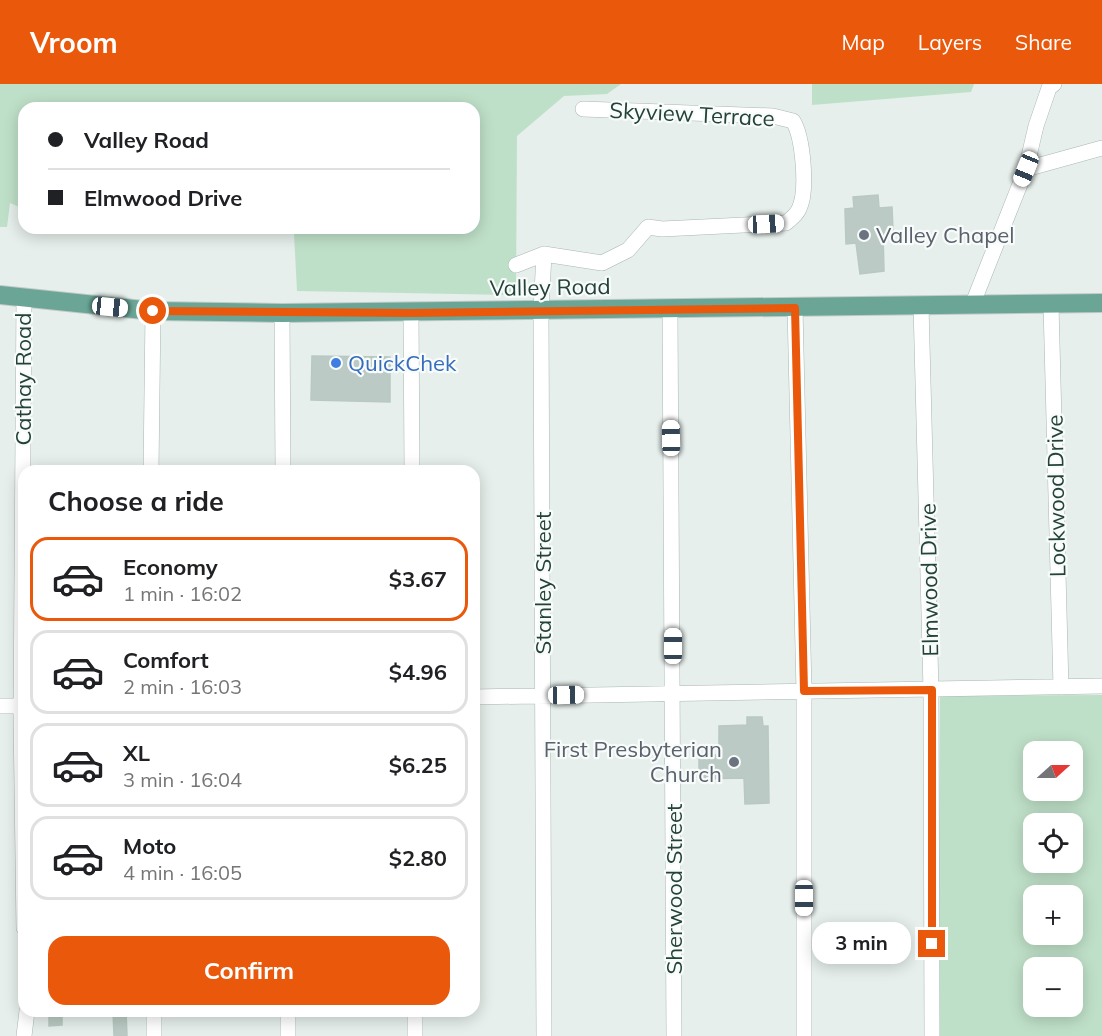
<!DOCTYPE html>
<meta charset="utf-8">
<style>
:root{--surface:#fff;--page:#f2f2f2;--text:#202124;--muted:#757577;--line:#e0e0e0;--accent:#ea580c}
body{margin:0;font-family:Mulish,sans-serif;background:var(--page);color:var(--text);height:100vh;display:flex;flex-direction:column;font-size:22px;white-space:nowrap}
*{box-sizing:border-box;margin:0}
p{font-size:20px;color:var(--muted)}
.icon{flex:none;width:33px;height:33px;fill:none;stroke:currentColor;stroke-width:2;stroke-linecap:round;stroke-linejoin:round}
.map{position:relative;flex:1;overflow:hidden}
.side{position:absolute;left:18px;top:381px;width:462px;height:552px;display:flex;flex-direction:column;background:var(--surface);border-radius:18px;box-shadow:0 3px 15px #0003}
.side>*{flex:none}
.top-card{position:absolute;left:18px;top:18px;width:462px;height:132px;border-radius:18px;box-shadow:0 3px 15px #0003;display:grid;align-content:center;height:132px;padding:0 30px;background:var(--surface)}
.needle{width:39px;rotate:69deg}
.tools{position:absolute;left:1023px;top:657px;display:grid;gap:12px}
.tools a{display:grid;place-items:center;width:60px;height:60px;border-radius:12px;background:var(--surface);box-shadow:0 3px 15px #0003;font-size:30px}
.end{position:absolute;width:27px;height:27px;margin:-14px;border:8px solid #ea580c;background:#fff;box-shadow:0 0 0 3px #fff}
.from{border-radius:50%}
.bubble{position:absolute;height:42px;border-radius:18px;background:var(--surface);box-shadow:0 3px 15px #0003;font-size:20px;font-weight:700;line-height:42px;text-align:center}
.car{position:absolute;width:18px;height:36px;margin:-18px -9px;border-radius:8px;box-shadow:0 0 4px 2px #0007;background:linear-gradient(#fff 24%,#345 0 40%,#fff 0 76%,#345 0 86%,#fff 0)}
.top-card b{display:flex;align-items:center;gap:21px;height:57px;font-size:22px}
.top-card b+b{border-top:2px solid var(--line)}
.top-card i{width:15px;height:15px;background:var(--text)}
ul{padding:0;list-style:none}
li{display:flex;align-items:center;gap:18px;height:84px;margin:0 12px 9px;padding:0 18px;border:3px solid var(--line);border-radius:18px}
li div{flex:1}
li b{display:block;font-size:22px}
li em{font-style:normal;font-weight:700}
li.active{border-color:var(--accent)}
li>.icon{width:54px;height:54px;stroke-width:1.5}
h2{padding:0 30px;font-size:27px;line-height:72px}
.cta{display:flex;gap:12px;margin-top:auto;padding:12px 30px}
.cta a{flex:1;height:69px;border-radius:18px;background:var(--accent);color:#fff;font-size:24px;font-weight:700;line-height:69px;text-align:center}
header{display:flex;align-items:center;gap:36px;box-sizing:border-box;height:84px;padding:0 30px;background:var(--accent);color:#fff}
header strong{font-size:28px}
nav{display:flex;gap:33px;margin-inline-start:auto;font-size:21px}
.map>svg:first-child{display:block}
.green{fill:#bfe0c8;fill-rule:evenodd}
.building{fill:#bbcac4;stroke:#b8c9c2;stroke-width:1.5}
.lines{fill:none;stroke-linecap:round;stroke-linejoin:round}
.minor-casing{stroke:#a8b8b2;stroke-width:16}
.major-casing{stroke:#c2cac8;stroke-width:20}
.minor{stroke:#fff;stroke-width:15}
.major{stroke:#6aa596;stroke-width:18}
.route{stroke:#ea580c;stroke-width:8}
.worship-dot{fill:#6b7280;stroke:#f7fbf9;stroke-width:2}
.shop-dot{fill:#3f7fe0;stroke:#f7fbf9;stroke-width:2}
.labels{text-anchor:middle;stroke-width:4.5;stroke-linejoin:round;paint-order:stroke}
.street-label{font-size:22px;fill:#24423a;stroke:#f7fbf9}
.worship-label{font-size:22px;fill:#5b616d;stroke:#f7fbf9;text-anchor:start}
.shop-label{font-size:22px;fill:#366cbe;stroke:#f7fbf9;text-anchor:start}
</style>
<header>
<strong>Vroom</strong>
<nav><a>Map</a><a>Layers</a><a>Share</a></nav>
</header>
<div class="map">
<svg width="1102" height="952" viewBox="0 0 1102 952">
<rect width="100%" height="100%" fill="#e6efeb"/>
<path class="green" d="M0,0H621L607,10L564,12L517,52L516,210L509,211L297,207L294,150L72,149L61,144H474V24H24V125L10,119L7,143H0Z
M812,0H974L971,8L812,21Z
M1102,611V952H938L940,612ZM1034,668H1072V706H1034ZM1034,740H1072V778H1034ZM1034,812H1072V850H1034ZM1034,884H1072V922H1034Z"/>
<path class="building" d="M878,111L879,124L892,123L893,147L883,150L884,187L860,190L856,159L846,160L845,125L854,124L853,113Z
M312,272L390,273V318L311,316Z
M747,633H762L763,642H768L769,719L745,720L744,694L699,695V671H719V642L747,641Z
M49,927H62V941L49,942Z
M113,927H126L127,952H114Z"/>
<g class="lines">
<g class="minor-casing">
<path id="minor" d="M1026,85L1102,64
M544,170L602,179L628,166L648,143L662,145L786,139C791,135 797,130 799,125C808,107 803,53 793,37L773,32L583,25
M516,181L544,170L541,227L544,952
M24,214L21,632L24,844
M973,219L1026,85L1036,42L1049,4L1054,0
M921,221L931,606L932,952
M1051,221L1061,603
M795,224L804,607V952
M670,226L674,952
M282,229L283,387
M411,229L412,387
M151,387L153,227
M474,613L1102,602
M0,622H24
M154,927V952
M288,927V952
M415,927V952
M24,952L27,927"/>
</g>
<g class="major-casing">
<path id="major" d="M0,211L153,227L282,229L1102,219"/>
</g>
<use href="#minor" class="minor"/>
<use href="#major" class="major"/>
</g>
<g class="lines">
<path class="route" d="M153,227L411,229L795,224L804,607L932,606V860"/>
</g>
<g class="worship-dot">
<circle cx="864" cy="151" r="6"/>
<circle cx="734" cy="678" r="6"/>
</g>
<circle class="shop-dot" cx="336" cy="279" r="6"/>
<g class="labels">
<g class="street-label">
<text transform="translate(692 30) rotate(3)" y="8">Skyview Terrace</text>
<text transform="translate(550 203) rotate(-1)" y="8">Valley Road</text>
<text transform="translate(23 295) rotate(-90)" y="8">Cathay Road</text>
<text transform="translate(1056 412) rotate(-91)" y="8">Lockwood Drive</text>
<text transform="translate(929 496) rotate(-91)" y="8">Elmwood Drive</text>
<text transform="translate(543 499) rotate(-90)" y="8">Stanley Street</text>
<text transform="translate(674 805) rotate(-90)" y="8">Sherwood Street</text>
</g>
<g class="worship-label">
<text x="876" y="159">Valley Chapel</text>
<text x="722" y="673" text-anchor="end">First Presbyterian<tspan x="722" dy="25">Church</tspan></text>
</g>
<g class="shop-label">
<text x="348" y="287">QuickChek</text>
</g>
</g>
</svg>
<div class="tools">
<a><svg class="needle" viewBox="-14 -14 28 28"><path d="M0-13l5 13h-10z" fill="#e53935"/><path d="M0 13l5-13h-10z" fill="#757577"/></svg></a>
<a><svg class="icon" aria-label="locate" viewBox="0 0 24 24"><circle cx="12" cy="12" r="6"/><path d="M12 2v4M12 18v4M2 12h4M18 12h4"/></svg></a>
<a>+</a>
<a>−</a>
</div>
<i class="end from" style="left:153px;top:227px"></i>
<i class="end" style="left:932px;top:860px"></i>
<div class="bubble" style="left:812px;top:838px;width:99px">3 min</div>
<i class="car" style="left:1026px;top:85px;rotate:202deg"></i>
<i class="car" style="left:766px;top:140px;rotate:87deg"></i>
<i class="car" style="left:110px;top:223px;rotate:96deg"></i>
<i class="car" style="left:671px;top:354px;rotate:359deg"></i>
<i class="car" style="left:673px;top:562px;rotate:0deg"></i>
<i class="car" style="left:566px;top:611px;rotate:89deg"></i>
<i class="car" style="left:804px;top:814px;rotate:180deg"></i>
<div class="top-card">
<b><i class="from"></i>Valley Road</b>
<b><i></i>Elmwood Drive</b>
</div>
<section class="side">
<h2>Choose a ride</h2>
<ul>
<li class="active"><svg class="icon" aria-label="car" viewBox="0 0 24 24"><path d="M5 17H2v-5l4-1 3-4h7l3 4 3 1v5h-3M9 17h6M6 11h13"/><circle cx="7" cy="17" r="2"/><circle cx="17" cy="17" r="2"/></svg><div><b>Economy</b><p>1 min · 16:02</p></div><em>$3.67</em></li>
<li><svg class="icon" aria-label="car" viewBox="0 0 24 24"><path d="M5 17H2v-5l4-1 3-4h7l3 4 3 1v5h-3M9 17h6M6 11h13"/><circle cx="7" cy="17" r="2"/><circle cx="17" cy="17" r="2"/></svg><div><b>Comfort</b><p>2 min · 16:03</p></div><em>$4.96</em></li>
<li><svg class="icon" aria-label="car" viewBox="0 0 24 24"><path d="M5 17H2v-5l4-1 3-4h7l3 4 3 1v5h-3M9 17h6M6 11h13"/><circle cx="7" cy="17" r="2"/><circle cx="17" cy="17" r="2"/></svg><div><b>XL</b><p>3 min · 16:04</p></div><em>$6.25</em></li>
<li><svg class="icon" aria-label="car" viewBox="0 0 24 24"><path d="M5 17H2v-5l4-1 3-4h7l3 4 3 1v5h-3M9 17h6M6 11h13"/><circle cx="7" cy="17" r="2"/><circle cx="17" cy="17" r="2"/></svg><div><b>Moto</b><p>4 min · 16:05</p></div><em>$2.80</em></li>
</ul>
<div class="cta"><a>Confirm</a></div>
</section>
</div>
